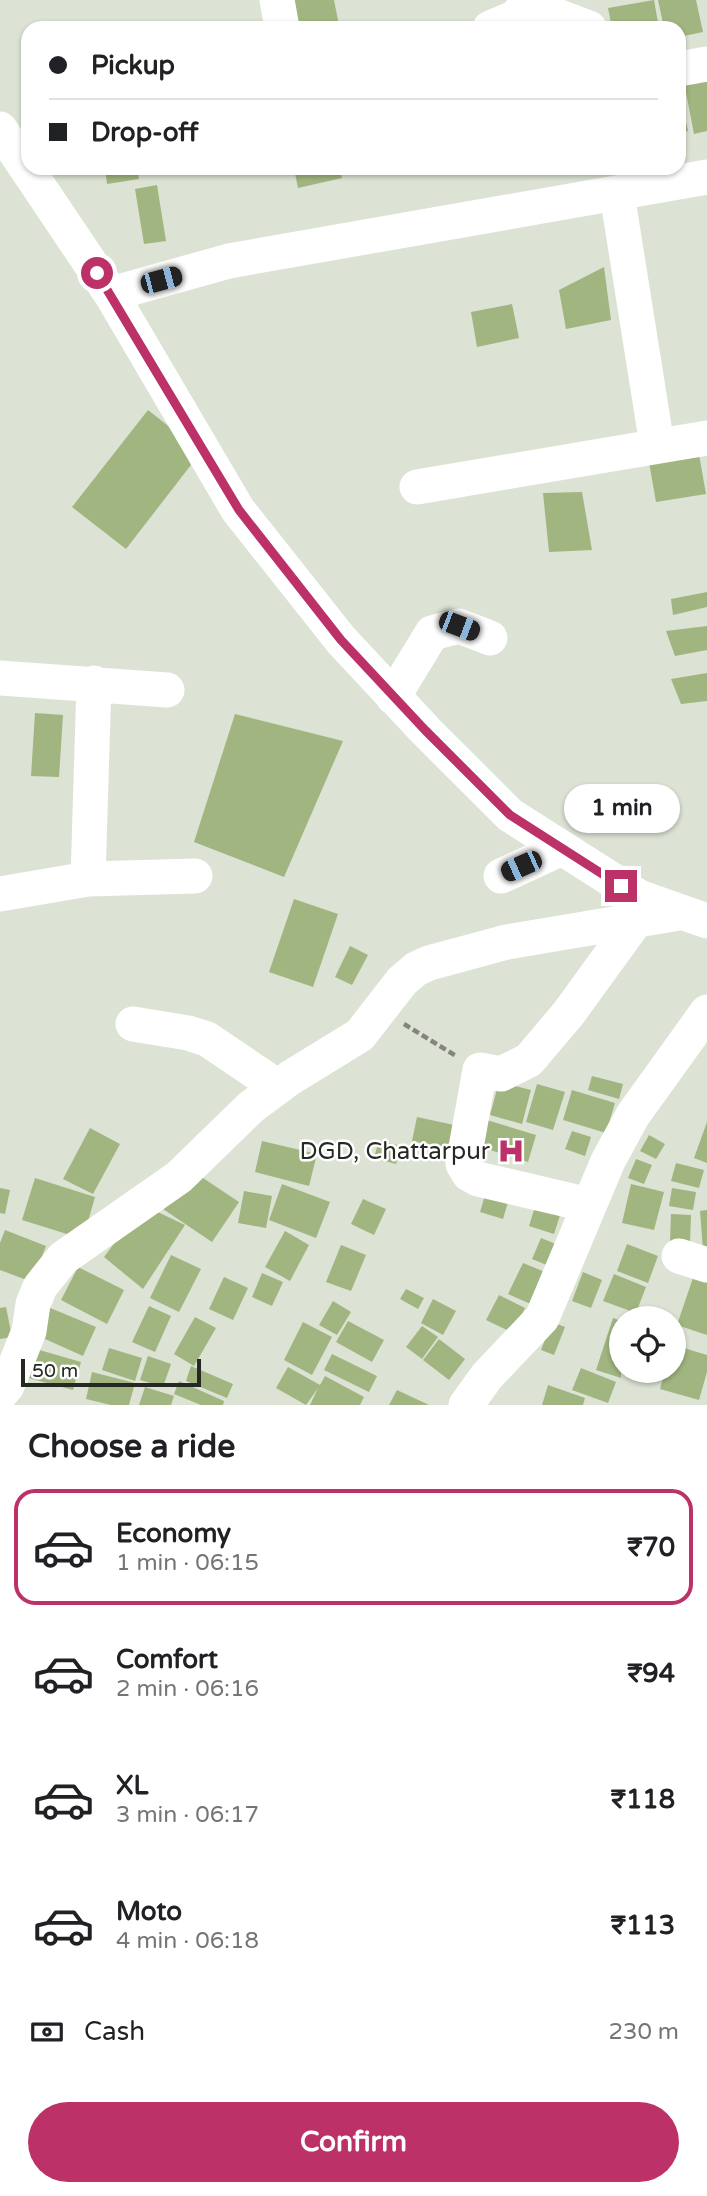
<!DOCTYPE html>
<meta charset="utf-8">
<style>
:root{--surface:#fff;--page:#f2f2f2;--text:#202124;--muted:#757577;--line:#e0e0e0;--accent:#bc3168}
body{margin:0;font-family:"Varela Round",sans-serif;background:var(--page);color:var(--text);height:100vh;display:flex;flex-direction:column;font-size:26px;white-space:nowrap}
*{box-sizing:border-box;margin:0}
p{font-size:23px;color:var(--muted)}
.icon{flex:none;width:38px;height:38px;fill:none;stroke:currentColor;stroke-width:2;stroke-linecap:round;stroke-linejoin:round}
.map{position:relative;height:1405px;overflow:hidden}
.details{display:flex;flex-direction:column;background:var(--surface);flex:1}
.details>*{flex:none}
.banner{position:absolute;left:21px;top:21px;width:665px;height:154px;border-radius:21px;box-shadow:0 2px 5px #0004;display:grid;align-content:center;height:154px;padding:0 28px;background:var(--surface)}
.fabs{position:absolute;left:609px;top:1306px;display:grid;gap:14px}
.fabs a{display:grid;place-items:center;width:77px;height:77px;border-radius:50%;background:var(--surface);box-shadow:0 2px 5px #0004;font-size:35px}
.scale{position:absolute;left:21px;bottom:18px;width:180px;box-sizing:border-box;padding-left:7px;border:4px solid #262823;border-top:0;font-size:19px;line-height:24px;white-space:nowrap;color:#262823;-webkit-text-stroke:5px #fff;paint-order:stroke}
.end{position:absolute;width:32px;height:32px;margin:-16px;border:9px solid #bc3168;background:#fff;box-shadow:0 0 0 4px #fff}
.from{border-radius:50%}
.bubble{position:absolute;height:49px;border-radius:24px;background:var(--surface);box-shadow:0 2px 5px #0004;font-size:23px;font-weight:700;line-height:49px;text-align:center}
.car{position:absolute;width:21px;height:42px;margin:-21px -10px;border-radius:9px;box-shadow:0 0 5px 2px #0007;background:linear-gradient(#222 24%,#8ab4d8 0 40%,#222 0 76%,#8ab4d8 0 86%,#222 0)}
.banner b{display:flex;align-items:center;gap:24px;height:66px;font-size:26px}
.banner b+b{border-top:2px solid var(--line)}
.banner i{width:18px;height:18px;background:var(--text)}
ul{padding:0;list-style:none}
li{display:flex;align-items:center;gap:21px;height:116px;margin:0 14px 10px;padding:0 14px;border:4px solid transparent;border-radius:21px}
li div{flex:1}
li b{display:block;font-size:26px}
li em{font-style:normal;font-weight:700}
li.current{border-color:var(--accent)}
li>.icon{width:63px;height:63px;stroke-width:1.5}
h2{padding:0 28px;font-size:32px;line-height:84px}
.pay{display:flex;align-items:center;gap:18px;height:77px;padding:0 28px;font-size:26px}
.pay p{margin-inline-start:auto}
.button{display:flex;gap:14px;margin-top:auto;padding:14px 28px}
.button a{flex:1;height:80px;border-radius:42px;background:var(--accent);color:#fff;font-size:28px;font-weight:700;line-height:80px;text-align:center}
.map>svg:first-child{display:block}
.building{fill:#a1b580}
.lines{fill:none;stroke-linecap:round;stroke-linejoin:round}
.path{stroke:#82867d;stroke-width:4.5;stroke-dasharray:7 3.5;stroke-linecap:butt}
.minor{stroke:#fff;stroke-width:35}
.route{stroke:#bc3168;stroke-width:9}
.labels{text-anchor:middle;stroke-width:5;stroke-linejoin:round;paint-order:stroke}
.poi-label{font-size:24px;fill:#262823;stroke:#fff;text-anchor:end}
</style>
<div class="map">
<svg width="707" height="1405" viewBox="0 0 707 1405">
<rect width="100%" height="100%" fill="#dce2d4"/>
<path class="building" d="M290,0H334L339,25L295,28Z
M654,0L659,28H612L608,8Z
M658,0H696L703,32L679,37V28H664Z
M707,78V131L694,134L684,82Z
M679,90L688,131L679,133Z
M105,168H137L139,179L107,184Z
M294,168H340L342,178L298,188Z
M157,185L166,241L144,244L135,189Z
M604,267L611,320L566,329L559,290Z
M512,304L519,338L477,347L471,312Z
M148,410L201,452L126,549L72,507Z
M697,443L706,494L656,502L647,451Z
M582,492L592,550L549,552L543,493Z
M707,592V607L673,615L671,599Z
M707,626V650L675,656L666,631Z
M707,673V701L681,704L671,679Z
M35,713L63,715L59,777L31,776Z
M235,714L343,741L284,877L194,842Z
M294,899L338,914L313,987L269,972Z
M350,946L368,955L352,985L335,977Z
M592,1076L623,1084L619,1099L588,1090Z
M499,1082L531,1090L522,1124L490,1115Z
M537,1084L565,1092L553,1130L526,1122Z
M572,1090L615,1103L606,1133L563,1120Z
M417,1117L454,1125L449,1149L412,1141Z
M480,1118L536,1135L528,1162L471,1144Z
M707,1122V1163L694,1158Z
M90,1128L120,1144L93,1194L63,1179Z
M572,1131L591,1137L585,1156L565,1149Z
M649,1135L665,1144L656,1159L640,1151Z
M379,1140L401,1146L396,1164L374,1158Z
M262,1141L317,1154L309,1186L255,1172Z
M636,1159L652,1165L644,1184L628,1178Z
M676,1163L704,1170L699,1188L671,1181Z
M191,1170L239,1202L212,1242L163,1209Z
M35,1178L95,1197L83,1239L22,1220Z
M282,1184L330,1202L316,1238L269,1220Z
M631,1184L664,1192L654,1230L622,1223Z
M0,1188L10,1190L5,1214L0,1213Z
M672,1188L696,1192L693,1210L669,1206Z
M244,1191L272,1196L266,1228L238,1223Z
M486,1192L509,1199L503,1219L480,1212Z
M538,1197L563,1206L554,1234L529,1226Z
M363,1199L386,1209L374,1235L351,1224Z
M143,1205L185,1225L143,1289L104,1257Z
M707,1210V1250H703L700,1211Z
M671,1214L691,1215L690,1244L670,1243Z
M5,1230L46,1246L32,1282L0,1270V1243Z
M285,1231L309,1245L290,1281L265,1267Z
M541,1238L563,1247L554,1268L532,1259Z
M627,1244L658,1256L648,1283L617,1271Z
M341,1245L366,1255L351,1291L326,1282Z
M171,1255L201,1269L179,1312L150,1298Z
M523,1263L550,1274L535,1306L508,1294Z
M697,1266L707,1270V1335L677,1325Z
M78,1267L124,1290L107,1324L61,1300Z
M583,1272L602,1280L591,1308L572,1301Z
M262,1273L283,1282L272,1306L252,1297Z
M614,1274L646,1287L636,1313L603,1301Z
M224,1277L248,1288L233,1320L209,1309Z
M406,1289L424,1298L418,1309L400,1299Z
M499,1295L525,1308L513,1333L486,1320Z
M433,1299L456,1311L443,1335L421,1323Z
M333,1301L351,1312L337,1335L319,1325Z
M149,1306L171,1316L155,1352L132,1342Z
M6,1307L12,1337L0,1339V1308Z
M48,1307L96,1327L83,1356L36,1335Z
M648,1308L675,1317V1318H645Z
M195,1317L216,1328L194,1366L174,1354Z
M613,1318L621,1321V1378L596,1370Z
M348,1321L384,1340L372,1362L336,1342Z
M303,1322L332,1337L312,1375L284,1360Z
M552,1322L565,1327L554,1355L541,1350Z
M422,1326L438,1337L422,1359L406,1347Z
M439,1339L465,1359L449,1380L423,1360Z
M674,1345L707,1355V1372L699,1400L660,1389L665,1370H674Z
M29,1347L81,1362L73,1390L21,1376Z
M109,1348L142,1358L135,1381L102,1370Z
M332,1354L377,1376L369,1392L324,1370Z
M148,1356L171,1364L163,1387L140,1380Z
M191,1366L233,1384L227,1398L186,1381Z
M288,1367L320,1385L325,1376L364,1397L360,1405H310L318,1388L306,1405L276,1388Z
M581,1368L616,1382L608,1403L572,1390Z
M92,1372L135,1383L129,1405H111L86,1399Z
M179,1381L224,1401L223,1405H201L174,1394Z
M548,1385L585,1398L583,1405H542Z
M145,1387L174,1396L171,1405H139Z
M397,1390L429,1405H389Z"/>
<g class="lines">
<path class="path" d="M404,1024L456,1056"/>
<path class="minor" d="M277,0L282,28
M528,5L589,28
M490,28L516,17L530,0
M679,69L707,64
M0,129L111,294L238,510L341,640L425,730L510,815L639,897L707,921
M617,194L657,445
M111,294L229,261L707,177
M417,487L707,438
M0,678L167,690
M393,697L432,633L459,626L490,638
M501,876L562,848
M88,879L94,683
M0,894L88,879L195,876
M133,1024L188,1033L207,1039L278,1087
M589,1205L478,1179L469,1174L463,1164L480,1070L501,1074L529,1060L568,1014L637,919
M679,1256L707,1265
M0,1394L7,1386L29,1331L33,1304L40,1287L63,1258L179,1177L251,1107L290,1078L360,1035L402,981L416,969L429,963L507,942L679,913
M466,1405L487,1376L542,1318L608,1161L633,1115L707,1012"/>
</g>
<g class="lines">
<path class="route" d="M97,273L239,510L341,640L425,730L510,815L621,886"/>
</g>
<defs>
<g id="hospital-bare" transform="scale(2.1)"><path d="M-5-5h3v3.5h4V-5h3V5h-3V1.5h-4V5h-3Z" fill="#bc3168" stroke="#fff" stroke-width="2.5" paint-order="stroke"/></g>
</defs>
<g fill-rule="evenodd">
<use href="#hospital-bare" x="511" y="1151"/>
</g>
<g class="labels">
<g class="poi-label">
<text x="490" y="1159">DGD, Chattarpur</text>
</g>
</g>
</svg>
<div class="fabs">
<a><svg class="icon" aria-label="locate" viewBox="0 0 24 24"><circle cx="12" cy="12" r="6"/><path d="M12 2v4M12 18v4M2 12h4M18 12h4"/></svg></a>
</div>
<div class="scale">50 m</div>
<i class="end from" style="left:97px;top:273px"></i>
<i class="end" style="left:621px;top:886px"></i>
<div class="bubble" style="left:564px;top:784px;width:116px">1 min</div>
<i class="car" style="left:161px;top:280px;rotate:75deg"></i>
<i class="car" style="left:459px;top:626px;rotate:111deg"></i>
<i class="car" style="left:521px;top:866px;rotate:246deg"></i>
<div class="banner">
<b><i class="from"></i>Pickup</b>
<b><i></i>Drop-off</b>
</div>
</div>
<section class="details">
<h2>Choose a ride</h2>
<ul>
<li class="current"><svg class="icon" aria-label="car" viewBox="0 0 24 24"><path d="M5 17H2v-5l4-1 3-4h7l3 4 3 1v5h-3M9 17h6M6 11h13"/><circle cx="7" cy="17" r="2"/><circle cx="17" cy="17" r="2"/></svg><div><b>Economy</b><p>1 min · 06:15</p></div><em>₹70</em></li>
<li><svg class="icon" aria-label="car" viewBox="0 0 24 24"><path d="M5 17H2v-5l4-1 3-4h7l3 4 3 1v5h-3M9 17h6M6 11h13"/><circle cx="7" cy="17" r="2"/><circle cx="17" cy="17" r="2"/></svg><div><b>Comfort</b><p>2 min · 06:16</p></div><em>₹94</em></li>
<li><svg class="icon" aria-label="car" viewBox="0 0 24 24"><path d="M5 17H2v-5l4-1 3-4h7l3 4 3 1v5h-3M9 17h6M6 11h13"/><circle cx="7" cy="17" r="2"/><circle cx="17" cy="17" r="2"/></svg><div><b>XL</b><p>3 min · 06:17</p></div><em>₹118</em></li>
<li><svg class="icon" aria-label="car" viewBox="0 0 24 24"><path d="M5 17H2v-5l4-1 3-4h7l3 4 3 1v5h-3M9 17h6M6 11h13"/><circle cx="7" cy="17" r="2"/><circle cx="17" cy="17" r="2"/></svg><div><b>Moto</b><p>4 min · 06:18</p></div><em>₹113</em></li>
</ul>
<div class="pay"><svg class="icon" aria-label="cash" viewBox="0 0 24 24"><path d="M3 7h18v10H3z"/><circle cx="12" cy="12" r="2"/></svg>Cash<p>230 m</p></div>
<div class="button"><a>Confirm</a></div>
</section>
